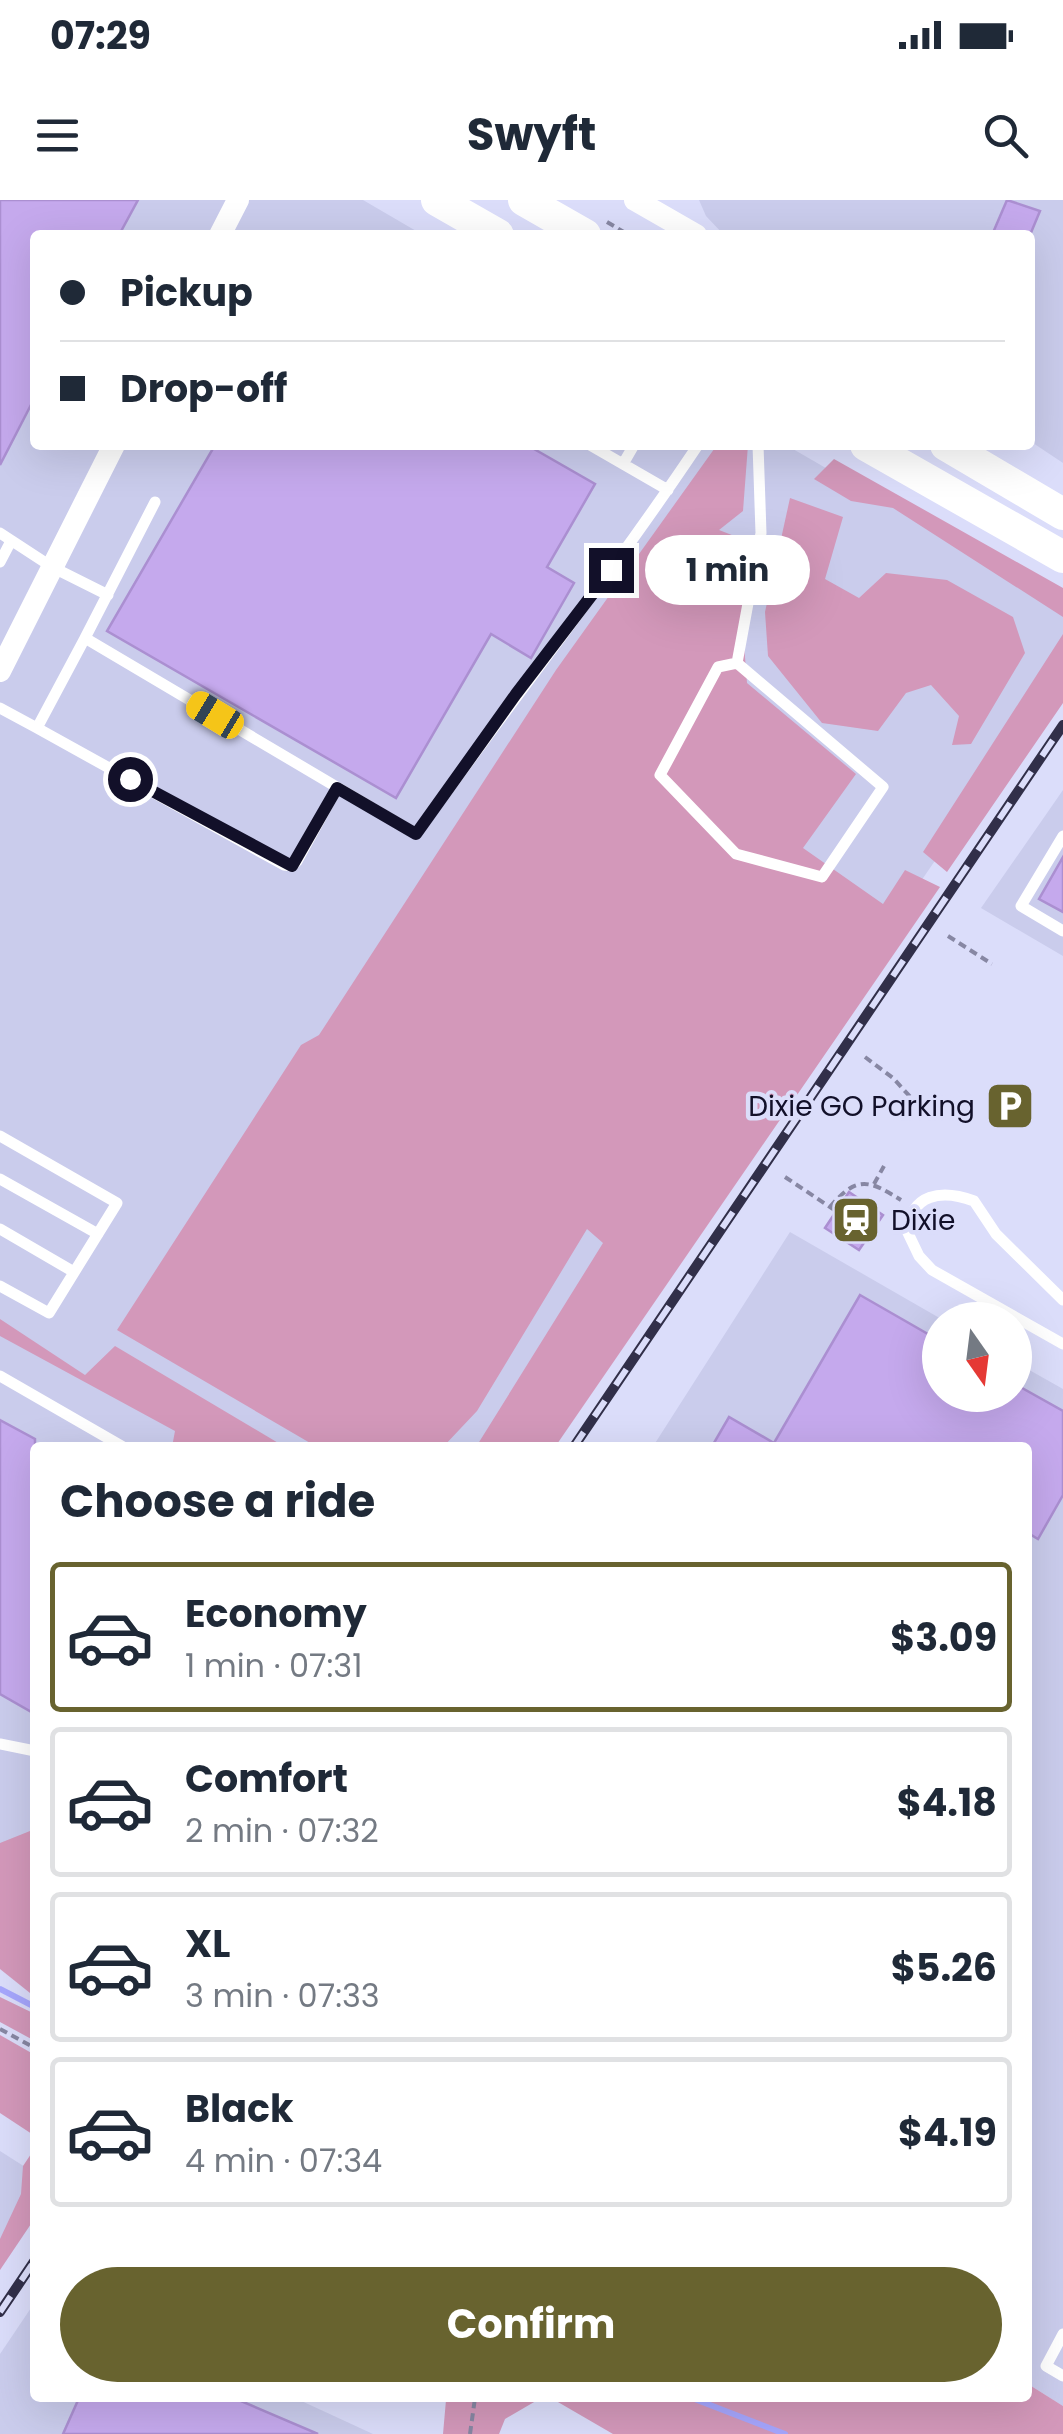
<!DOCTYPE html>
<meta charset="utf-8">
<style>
:root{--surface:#fff;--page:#f2f2f3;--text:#1f2937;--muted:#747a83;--line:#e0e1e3;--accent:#68632f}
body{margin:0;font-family:Poppins,sans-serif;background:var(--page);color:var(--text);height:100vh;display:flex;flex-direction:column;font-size:38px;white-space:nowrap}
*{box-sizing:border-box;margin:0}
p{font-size:32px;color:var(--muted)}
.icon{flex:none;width:55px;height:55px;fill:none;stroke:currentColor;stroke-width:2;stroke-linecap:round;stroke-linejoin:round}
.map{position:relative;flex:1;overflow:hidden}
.panel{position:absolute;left:30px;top:1242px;width:1002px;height:960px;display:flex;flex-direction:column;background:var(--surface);border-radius:10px;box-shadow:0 10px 40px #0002}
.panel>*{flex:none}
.guide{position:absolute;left:30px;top:30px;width:1005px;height:220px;border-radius:10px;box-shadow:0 10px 40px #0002;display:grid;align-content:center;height:220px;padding:0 30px;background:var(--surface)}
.needle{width:65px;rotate:166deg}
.tools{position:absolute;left:922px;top:1102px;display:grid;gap:20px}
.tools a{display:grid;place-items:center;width:110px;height:110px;border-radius:50%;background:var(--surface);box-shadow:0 10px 40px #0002;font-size:50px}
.end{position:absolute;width:45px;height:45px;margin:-22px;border:12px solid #121029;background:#fff;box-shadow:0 0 0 5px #fff}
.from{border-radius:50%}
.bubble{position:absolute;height:70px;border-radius:35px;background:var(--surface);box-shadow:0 10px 40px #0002;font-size:32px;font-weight:700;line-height:70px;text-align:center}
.car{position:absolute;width:30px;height:60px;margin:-30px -15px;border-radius:12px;box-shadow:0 0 8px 2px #0007;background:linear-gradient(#f5c518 24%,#345 0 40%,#f5c518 0 76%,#345 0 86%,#f5c518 0)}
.guide b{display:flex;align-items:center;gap:35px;height:95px;font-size:38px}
.guide b+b{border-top:2px solid var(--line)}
.guide i{width:25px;height:25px;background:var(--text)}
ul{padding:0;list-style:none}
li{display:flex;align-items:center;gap:30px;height:150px;margin:0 20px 15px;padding:0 10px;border:5px solid var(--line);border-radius:10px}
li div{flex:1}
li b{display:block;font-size:38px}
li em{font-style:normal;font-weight:700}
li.current{border-color:var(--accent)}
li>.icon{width:90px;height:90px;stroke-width:1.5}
h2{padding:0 30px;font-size:45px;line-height:120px}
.button{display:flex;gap:20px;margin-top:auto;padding:20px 30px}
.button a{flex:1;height:115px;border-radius:60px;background:var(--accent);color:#fff;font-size:40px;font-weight:700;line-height:115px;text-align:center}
.status{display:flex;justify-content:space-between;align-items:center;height:70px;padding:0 50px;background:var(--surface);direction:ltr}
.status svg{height:28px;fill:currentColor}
header{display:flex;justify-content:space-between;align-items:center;height:130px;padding:0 30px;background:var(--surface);font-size:45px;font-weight:700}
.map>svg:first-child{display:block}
.built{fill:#caccec}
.green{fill:#d398ba}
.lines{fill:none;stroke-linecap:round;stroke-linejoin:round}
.stream{stroke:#a6a6fd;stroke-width:6}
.building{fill:#c5a9ed;stroke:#ab8fd1;stroke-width:2.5}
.path{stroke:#8787a3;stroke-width:4;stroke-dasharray:8 5;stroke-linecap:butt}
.lane{stroke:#fff;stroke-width:11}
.street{stroke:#fff;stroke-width:22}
.secondary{stroke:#fff;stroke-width:32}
.rail-casing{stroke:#312f49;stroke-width:10}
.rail{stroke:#dbddfa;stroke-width:6;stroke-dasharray:19;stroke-linecap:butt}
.route{stroke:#121029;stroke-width:12}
.labels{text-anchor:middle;stroke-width:9;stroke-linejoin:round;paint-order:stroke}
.poi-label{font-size:28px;fill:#121029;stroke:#dbddfa;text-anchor:end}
</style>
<div class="status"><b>07:29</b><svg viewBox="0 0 49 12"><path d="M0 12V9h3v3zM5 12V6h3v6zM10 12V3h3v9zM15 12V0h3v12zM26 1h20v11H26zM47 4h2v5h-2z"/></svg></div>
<header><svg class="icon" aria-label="menu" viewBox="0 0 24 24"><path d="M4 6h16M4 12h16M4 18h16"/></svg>Swyft<svg class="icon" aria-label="search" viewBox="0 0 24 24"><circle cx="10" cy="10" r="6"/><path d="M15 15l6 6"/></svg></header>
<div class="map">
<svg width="1063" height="2234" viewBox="0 0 1063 2234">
<rect width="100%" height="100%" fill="#dbddfa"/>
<path class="built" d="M0,0H363L423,35H35V245H786L1063,405V474L533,1247L35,1248V1730L0,1712Z
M699,0H1063V263L1030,241V35H724L706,16Z
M1063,590V756L981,708Z
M790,1032L943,1120H940V1195H1015V1162L1063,1189V2206L1028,2184V1248H652Z
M0,1951L33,1972L0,2070Z
M35,2102V2198H295L373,2234H0V2154Z"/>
<path class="green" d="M717,245H748L743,311L719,330L760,346L742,418L747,483L856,574L803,648L883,704L905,670L940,687L555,1247H476L603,1043L587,1029L477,1211L443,1247H317L117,1130L301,845L319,835L556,470Z
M834,259L1063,388V417L893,308L851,301L814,279Z
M790,298L843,317L825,379L859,398L886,373L947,380L1013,417L1025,453L971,544L952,545L959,516L931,485L906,493L878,531L822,523L768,456L765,412Z
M1063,434V503L947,672L923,652Z
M0,1119L85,1175L115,1146L285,1247L197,1248L188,1243L184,1247H172L175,1231L0,1136Z
M35,1629V1797L0,1769V1643Z
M0,1797L35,1814V1841L0,1822Z
M0,1835L35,1855V1936L0,1913Z
M35,1948V2018L0,2070V2039L21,1994L23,1966Z
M1028,2184L1063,2206V2234H613L551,2198H1028Z
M443,2198H541L505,2219L499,2234H443L446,2200Z"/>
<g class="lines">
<path class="stream" d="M0,1789L35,1807
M692,2198L785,2234"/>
</g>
<path class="building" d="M0,0H138L119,35H35V197L0,265Z
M1007,0L1040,11L1030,35H992Z
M215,245H527L595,284L547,367L574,383L531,458L491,434L396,598L107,431Z
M1063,657V712L1039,699Z
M849,992L883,1015L859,1050L825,1028Z
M860,1095L940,1141V1195H1015V1184L1063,1211V1295L1038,1339L1028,1333V1248H711L729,1217L774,1243Z
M0,1220L35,1239V1514L0,1494Z
M79,2198H234L318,2234H63Z"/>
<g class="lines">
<path class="path" d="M607,22L629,35
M948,736L992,764
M865,857L893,878L925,913
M785,977L836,1011
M874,984L884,966
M830,1007C857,975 869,980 901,1000
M0,1829L35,1848
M470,2234L475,2198"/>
<path class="lane" d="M590,245L668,290
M623,264L634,245
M155,302L85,438L416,634C509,504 609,378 698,245
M0,333L52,367L108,395
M0,362L11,341
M737,463L883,587L822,677L736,654L660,575L718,467Z
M737,463L761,333L758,245
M0,508L37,528L85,438
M37,528L284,665L292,666L297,661L337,588
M1063,636L1021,706L1063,731
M0,936L117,1003L49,1113L0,1086
M0,979L98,1034
M0,1029L74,1072
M1063,1100L996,1034L974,1001C942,989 910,993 908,1033L919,1056L932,1070L1063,1144
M0,1176L125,1248
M0,1544L35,1551
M1063,2134L1046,2166L1063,2176"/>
<path class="street" d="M635,0L696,35
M220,35L238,0
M0,471L114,245"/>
<path class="secondary" d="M437,0L498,35
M524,0L585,35
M866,245L1063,357
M946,245L1063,314"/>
<g class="rail-casing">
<path id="rail" d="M573,1248L1063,525
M0,2112L35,2060"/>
</g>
<use href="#rail" class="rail"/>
</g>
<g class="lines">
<path class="route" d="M130,579L292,666L337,588L416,634L516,494L611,370"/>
</g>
<defs>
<g id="parking-square" transform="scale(2.5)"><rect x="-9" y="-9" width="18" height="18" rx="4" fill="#68632f" stroke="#dbddfa"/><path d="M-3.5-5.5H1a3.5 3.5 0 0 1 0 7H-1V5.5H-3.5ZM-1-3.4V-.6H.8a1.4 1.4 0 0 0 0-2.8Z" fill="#fff"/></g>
<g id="station-square" transform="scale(2.5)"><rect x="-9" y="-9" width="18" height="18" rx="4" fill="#68632f" stroke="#dbddfa"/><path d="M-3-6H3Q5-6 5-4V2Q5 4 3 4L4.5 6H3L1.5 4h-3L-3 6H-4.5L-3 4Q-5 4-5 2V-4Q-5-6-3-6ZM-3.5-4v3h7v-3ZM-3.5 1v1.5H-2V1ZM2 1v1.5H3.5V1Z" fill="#fff"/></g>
</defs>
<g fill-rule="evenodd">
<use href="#parking-square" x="1010" y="906"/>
<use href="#station-square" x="856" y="1020"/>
</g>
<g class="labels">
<g class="poi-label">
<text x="975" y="916">Dixie GO Parking</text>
<text x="891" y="1030" text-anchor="start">Dixie</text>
</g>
</g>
</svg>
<div class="tools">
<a><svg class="needle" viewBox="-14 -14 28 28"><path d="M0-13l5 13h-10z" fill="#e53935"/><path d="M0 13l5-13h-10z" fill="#747a83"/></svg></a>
</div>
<i class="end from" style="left:130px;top:579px"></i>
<i class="end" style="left:611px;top:370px"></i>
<div class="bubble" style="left:645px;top:335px;width:165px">1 min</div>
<i class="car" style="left:215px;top:515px;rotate:301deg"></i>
<div class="guide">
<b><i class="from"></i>Pickup</b>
<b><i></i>Drop-off</b>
</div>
<section class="panel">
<h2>Choose a ride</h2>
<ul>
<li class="current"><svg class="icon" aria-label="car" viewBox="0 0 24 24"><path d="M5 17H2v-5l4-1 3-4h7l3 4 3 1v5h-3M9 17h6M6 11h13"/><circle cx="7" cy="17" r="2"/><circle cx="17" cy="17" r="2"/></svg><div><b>Economy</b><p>1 min · 07:31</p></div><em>$3.09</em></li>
<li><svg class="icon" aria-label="car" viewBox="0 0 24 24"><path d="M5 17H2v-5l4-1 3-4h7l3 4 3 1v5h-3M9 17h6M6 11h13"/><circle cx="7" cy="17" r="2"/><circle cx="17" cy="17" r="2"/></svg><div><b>Comfort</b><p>2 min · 07:32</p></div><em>$4.18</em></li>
<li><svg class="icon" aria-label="car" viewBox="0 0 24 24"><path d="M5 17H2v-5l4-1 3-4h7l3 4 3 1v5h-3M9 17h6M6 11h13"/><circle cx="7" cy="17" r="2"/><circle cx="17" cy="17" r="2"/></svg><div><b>XL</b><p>3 min · 07:33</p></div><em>$5.26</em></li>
<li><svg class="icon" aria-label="car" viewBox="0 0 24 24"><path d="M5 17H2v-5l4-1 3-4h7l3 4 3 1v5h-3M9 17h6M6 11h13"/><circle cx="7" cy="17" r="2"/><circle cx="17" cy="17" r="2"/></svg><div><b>Black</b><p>4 min · 07:34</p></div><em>$4.19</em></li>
</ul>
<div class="button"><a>Confirm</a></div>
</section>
</div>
